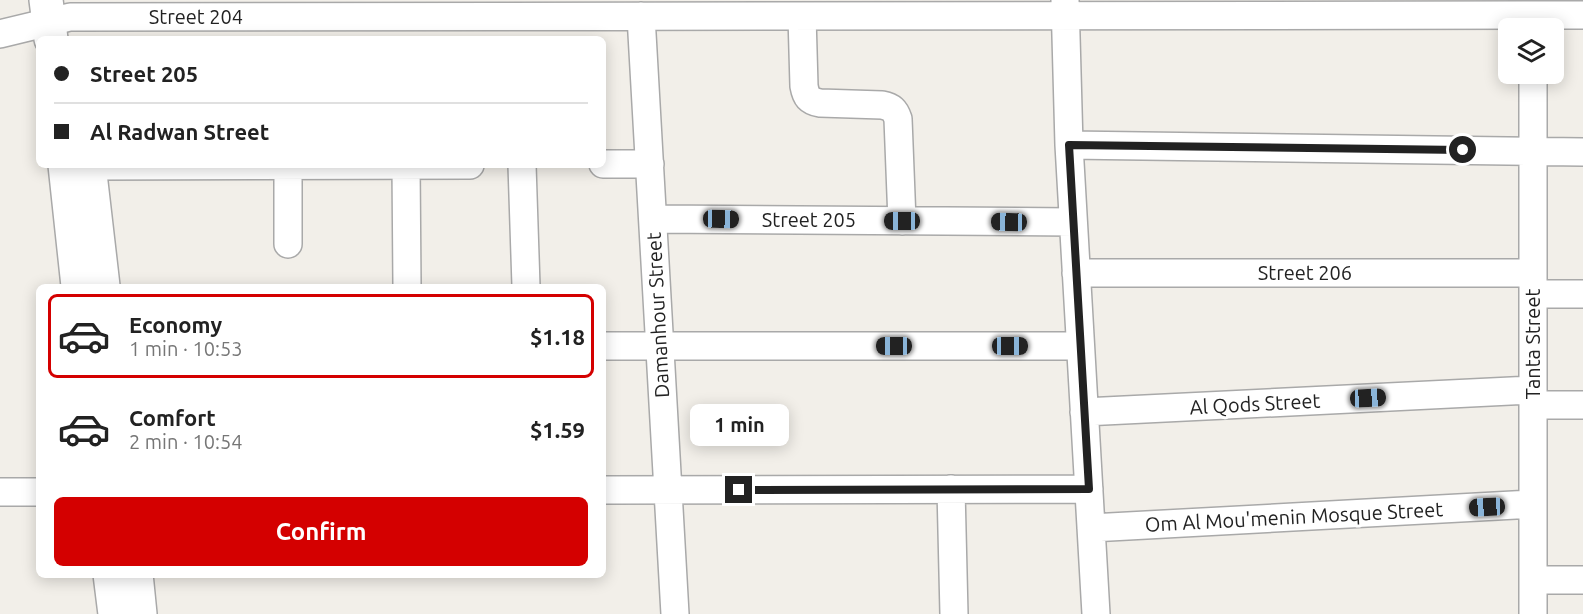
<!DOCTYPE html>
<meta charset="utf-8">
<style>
:root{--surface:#fff;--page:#f2f2f2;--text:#222;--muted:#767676;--line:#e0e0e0;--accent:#d40000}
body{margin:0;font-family:Ubuntu,sans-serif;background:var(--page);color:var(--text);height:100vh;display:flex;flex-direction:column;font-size:22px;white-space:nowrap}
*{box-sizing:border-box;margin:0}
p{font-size:20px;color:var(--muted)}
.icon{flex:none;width:33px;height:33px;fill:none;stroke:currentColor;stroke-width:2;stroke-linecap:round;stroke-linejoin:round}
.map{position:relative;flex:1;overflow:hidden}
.panel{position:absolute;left:36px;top:284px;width:570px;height:294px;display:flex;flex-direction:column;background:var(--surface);border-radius:9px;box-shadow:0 3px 15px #0003}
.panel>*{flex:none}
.guide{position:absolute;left:36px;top:36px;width:570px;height:132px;border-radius:9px;box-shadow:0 3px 15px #0003;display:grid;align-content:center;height:132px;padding:0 18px;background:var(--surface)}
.fabs{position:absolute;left:1498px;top:18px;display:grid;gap:12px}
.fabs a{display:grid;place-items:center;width:66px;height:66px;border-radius:9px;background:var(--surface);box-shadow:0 3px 15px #0003;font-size:30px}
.end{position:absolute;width:27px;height:27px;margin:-14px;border:8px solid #222;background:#fff;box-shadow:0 0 0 3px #fff}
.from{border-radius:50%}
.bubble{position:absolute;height:42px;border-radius:9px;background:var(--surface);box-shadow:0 3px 15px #0003;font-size:20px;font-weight:700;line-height:42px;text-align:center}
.car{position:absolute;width:18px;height:36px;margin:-18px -9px;border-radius:8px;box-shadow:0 0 4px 2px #0007;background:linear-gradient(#222 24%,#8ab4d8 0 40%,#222 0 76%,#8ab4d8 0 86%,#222 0)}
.guide b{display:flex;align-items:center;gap:21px;height:57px;font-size:22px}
.guide b+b{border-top:2px solid var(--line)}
.guide i{width:15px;height:15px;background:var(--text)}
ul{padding:10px 0 0;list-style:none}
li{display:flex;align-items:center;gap:18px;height:84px;margin:0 12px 9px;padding:0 6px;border:3px solid transparent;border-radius:9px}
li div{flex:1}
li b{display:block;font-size:22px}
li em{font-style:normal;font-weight:700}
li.on{border-color:var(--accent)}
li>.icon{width:54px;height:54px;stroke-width:1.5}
.primary-button{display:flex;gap:12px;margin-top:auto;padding:12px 18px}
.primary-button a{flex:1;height:69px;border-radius:9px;background:var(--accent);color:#fff;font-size:24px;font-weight:700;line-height:69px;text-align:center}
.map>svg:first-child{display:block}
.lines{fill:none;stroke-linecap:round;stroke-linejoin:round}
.minor-casing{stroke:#a9a9a9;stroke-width:30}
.tertiary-casing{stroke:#a9a9a9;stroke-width:36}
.minor{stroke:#fff;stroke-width:27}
.tertiary{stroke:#fff;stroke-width:33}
.route{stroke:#222;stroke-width:8}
.labels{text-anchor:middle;stroke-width:6;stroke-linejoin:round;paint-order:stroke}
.street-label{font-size:20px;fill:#222;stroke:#fff}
</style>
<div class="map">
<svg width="1583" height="614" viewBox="0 0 1583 614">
<rect width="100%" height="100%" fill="#f2efe9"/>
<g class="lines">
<g class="minor-casing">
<path id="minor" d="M1065,0L1069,145L1096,614
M641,16L675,614
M802,16L804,86C806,97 809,101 820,103L882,105C892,107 895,110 898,119L902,221
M0,34L70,17L1583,15
M1533,74V614
M1069,145L1583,152
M603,164H650
M406,165L407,286
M522,165L526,286
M90,166L470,165
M288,166V244
M653,219L1073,222
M1076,273H1533
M1533,294H1583
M603,346H1080
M1533,405H1583
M1084,412L1533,390
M951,489L954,614
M603,490L1089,489
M0,492H39
M1091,528L1533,504
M1533,580H1583"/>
</g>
<g class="tertiary-casing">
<path id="tertiary" d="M46,0L51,39
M65,165L78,286
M89,165L103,286
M110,574L115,614
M136,574L140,614"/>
</g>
<use href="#minor" class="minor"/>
<use href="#tertiary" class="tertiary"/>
</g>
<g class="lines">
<path class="route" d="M739,490L1089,489L1069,145L1463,150"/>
</g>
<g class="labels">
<g class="street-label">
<text x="196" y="24">Street 204</text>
<text x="809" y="227">Street 205</text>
<text x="1305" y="280">Street 206</text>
<text transform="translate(658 315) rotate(-93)" y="7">Damanhour Street</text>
<text transform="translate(1533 344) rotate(-90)" y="7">Tanta Street</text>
<text transform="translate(1255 404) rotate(-3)" y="7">Al Qods Street</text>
<text transform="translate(1294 517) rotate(-3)" y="7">Om Al Mou'menin Mosque Street</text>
</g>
</g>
</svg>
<div class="fabs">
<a><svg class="icon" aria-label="layers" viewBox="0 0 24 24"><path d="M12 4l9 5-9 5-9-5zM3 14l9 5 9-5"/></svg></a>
</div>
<i class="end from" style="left:1463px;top:150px"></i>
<i class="end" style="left:739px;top:490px"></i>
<div class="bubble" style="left:690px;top:404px;width:99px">1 min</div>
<i class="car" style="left:721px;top:219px;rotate:91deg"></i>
<i class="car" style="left:902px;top:221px;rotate:270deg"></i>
<i class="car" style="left:1009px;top:222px;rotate:271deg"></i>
<i class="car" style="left:894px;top:346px;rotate:270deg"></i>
<i class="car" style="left:1010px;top:346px;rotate:90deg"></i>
<i class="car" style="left:1368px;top:398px;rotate:87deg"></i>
<i class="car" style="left:1487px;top:507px;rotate:267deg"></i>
<div class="guide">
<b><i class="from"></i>Street 205</b>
<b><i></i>Al Radwan Street</b>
</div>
<section class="panel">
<ul>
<li class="on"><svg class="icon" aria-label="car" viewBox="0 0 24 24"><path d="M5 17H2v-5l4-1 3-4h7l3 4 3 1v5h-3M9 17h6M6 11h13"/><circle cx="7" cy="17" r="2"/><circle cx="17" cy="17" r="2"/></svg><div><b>Economy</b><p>1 min · 10:53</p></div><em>$1.18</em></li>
<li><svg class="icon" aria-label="car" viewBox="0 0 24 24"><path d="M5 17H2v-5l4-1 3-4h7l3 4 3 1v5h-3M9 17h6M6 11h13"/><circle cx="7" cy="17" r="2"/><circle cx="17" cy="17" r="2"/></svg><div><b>Comfort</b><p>2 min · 10:54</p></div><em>$1.59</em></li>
</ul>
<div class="primary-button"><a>Confirm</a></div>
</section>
</div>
